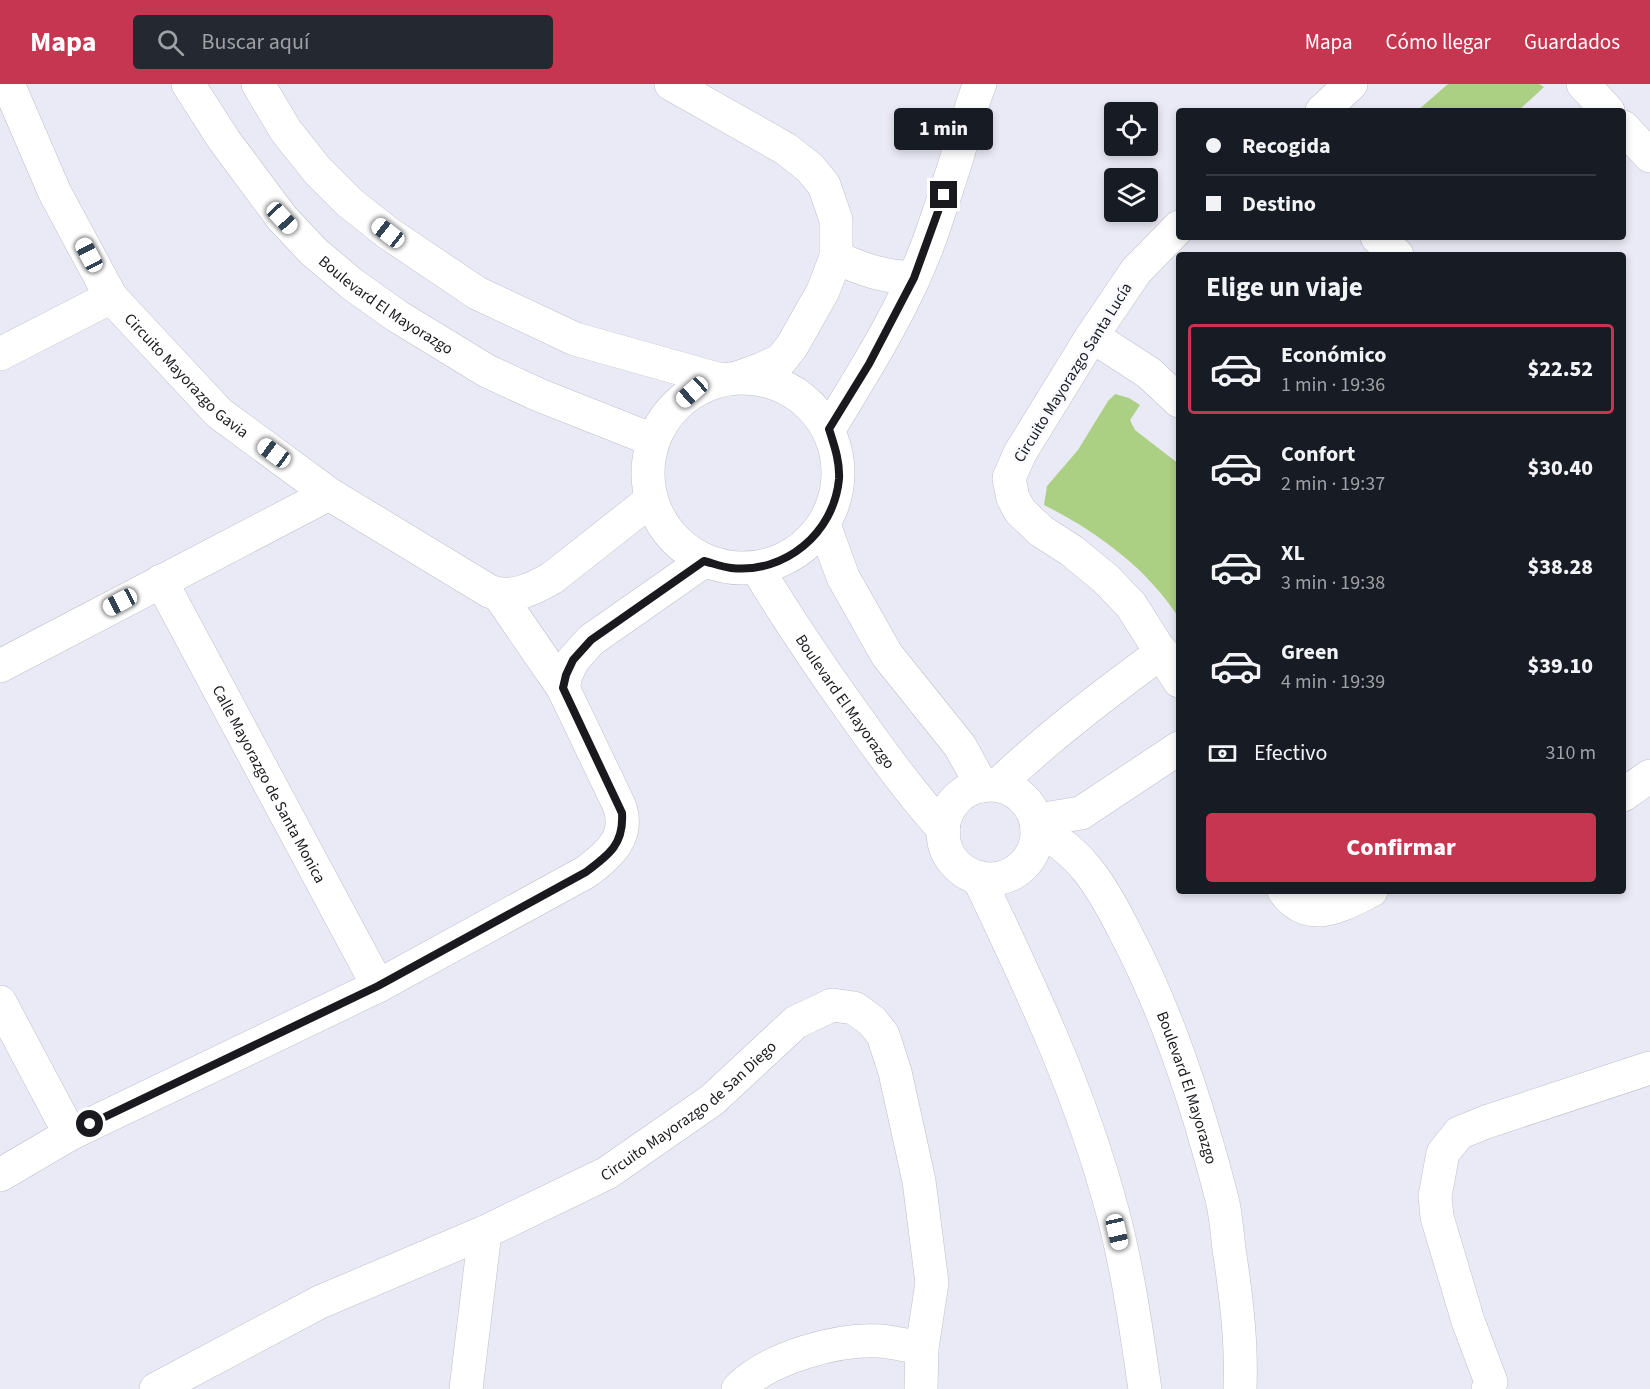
<!DOCTYPE html>
<html lang="es">
<meta charset="utf-8">
<style>
:root{--surface:#171b24;--page:#242831;--text:#f1f3f6;--muted:#9ea1a6;--line:#363941;--accent:#c63650}
body{margin:0;font-family:"Source Sans 3",sans-serif;background:var(--page);color:var(--text);height:100vh;display:flex;flex-direction:column;font-size:22px;white-space:nowrap}
*{box-sizing:border-box;margin:0}
p{font-size:20px;color:var(--muted)}
.icon{flex:none;width:33px;height:33px;fill:none;stroke:currentColor;stroke-width:2;stroke-linecap:round;stroke-linejoin:round}
.map{position:relative;flex:1;overflow:hidden}
.drawer{position:absolute;left:1176px;top:168px;width:450px;height:642px;display:flex;flex-direction:column;background:var(--surface);border-radius:6px;box-shadow:0 3px 9px #0003}
.drawer>*{flex:none}
.hud{position:absolute;left:1176px;top:24px;width:450px;height:132px;border-radius:6px;box-shadow:0 3px 9px #0003;display:grid;align-content:center;height:132px;padding:0 30px;background:var(--surface)}
.buttons{position:absolute;left:1104px;top:18px;display:grid;gap:12px}
.buttons a{display:grid;place-items:center;width:54px;height:54px;border-radius:6px;background:var(--surface);box-shadow:0 3px 9px #0003;font-size:30px}
.end{position:absolute;width:27px;height:27px;margin:-14px;border:8px solid #1a1a1e;background:#fff;box-shadow:0 0 0 3px #fff}
.from{border-radius:50%}
.bubble{position:absolute;height:42px;border-radius:6px;background:var(--surface);box-shadow:0 3px 9px #0003;font-size:20px;font-weight:800;line-height:42px;text-align:center}
.car{position:absolute;width:18px;height:36px;margin:-18px -9px;border-radius:8px;box-shadow:0 0 4px 2px #0007;background:linear-gradient(#fff 24%,#345 0 40%,#fff 0 76%,#345 0 86%,#fff 0)}
.hud b{display:flex;align-items:center;gap:21px;height:57px;font-size:22px}
.hud b+b{border-top:2px solid var(--line)}
.hud i{width:15px;height:15px;background:var(--text)}
ul{padding:0;list-style:none}
li{display:flex;align-items:center;gap:18px;height:90px;margin:0 12px 9px;padding:0 18px;border:3px solid transparent;border-radius:6px}
li div{flex:1}
li b{display:block;font-size:22px}
li em{font-style:normal;font-weight:800}
li.selected{border-color:var(--accent)}
li>.icon{width:54px;height:54px;stroke-width:1.5}
h2{padding:0 30px;font-size:27px;line-height:72px}
.pay{display:flex;align-items:center;gap:15px;height:66px;padding:0 30px;font-size:22px}
.pay p{margin-inline-start:auto}
.primary-button{display:flex;gap:12px;margin-top:auto;padding:12px 30px}
.primary-button a{flex:1;height:69px;border-radius:6px;background:var(--accent);color:#fff;font-size:24px;font-weight:800;line-height:69px;text-align:center}
header{display:flex;align-items:center;gap:36px;box-sizing:border-box;height:84px;padding:0 30px;background:var(--accent);color:#fff}
header strong{font-size:28px}
nav{display:flex;gap:33px;margin-inline-start:auto;font-size:21px}
.search{width:420px;height:54px;background:var(--page);display:flex;align-items:center;gap:15px;box-sizing:border-box;padding:0 21px;border-radius:6px;color:var(--muted);font-size:22px}
.map>svg:first-child{display:block}
.green{fill:#acd083}
.lines{fill:none;stroke-linecap:round;stroke-linejoin:round}
.minor-casing{stroke:#bfbfca;stroke-width:34}
.tertiary-casing{stroke:#bfbfca;stroke-width:34}
.minor{stroke:#fff;stroke-width:33}
.tertiary{stroke:#fff;stroke-width:33}
.route{stroke:#1a1a1e;stroke-width:8}
.labels{text-anchor:middle;stroke-width:5;stroke-linejoin:round;paint-order:stroke}
.street-label{font-size:16px;fill:#1a1a1e;stroke:#f8f8ff}
</style>
<header>
<strong>Mapa</strong>
<div class="search"><svg class="icon" aria-label="search" viewBox="0 0 24 24"><circle cx="10" cy="10" r="6"/><path d="M15 15l6 6"/></svg>Buscar aquí</div>
<nav><a>Mapa</a><a>Cómo llegar</a><a>Guardados</a></nav>
</header>
<div class="map">
<svg width="1650" height="1305" viewBox="0 0 1650 1305">
<rect width="100%" height="100%" fill="#eaeaf6"/>
<path class="green" d="M1448,0H1539L1544,3L1518,27H1417Z
M1115,310L1129,314L1140,321L1130,336L1135,346L1179,380V534C1147,484 1096,447 1044,421L1047,402L1078,366L1108,317Z"/>
<g class="lines">
<g class="minor-casing">
<g id="minor">
<path id="s1" d="M8,0L55,109L111,213L219,329L329,410L489,507C511,516 533,505 552,494L651,416"/>
<path d="M671,0L786,65L810,84L824,101L836,136V173L823,207L792,262L781,276L762,285L740,293"/>
<path d="M1583,0L1608,27"/>
<path d="M1322,27L1351,0"/>
<path d="M1623,43L1650,72"/>
<path d="M1179,143L1136,187L1092,252L1020,369L1009,394L1013,414L1020,427L1041,447L1072,467L1106,495L1131,521L1179,597"/>
<path d="M1377,153L1397,171"/>
<path d="M836,173C862,186 885,193 914,194"/>
<path d="M1092,252L1149,289L1179,317"/>
<path d="M0,270L111,213"/>
<path d="M829,345C867,283 906,221 931,152C940,125 950,97 958,70C965,46 970,23 980,0"/>
<path id="s2" d="M161,497L378,902"/>
<path d="M0,582L329,410"/>
<path d="M563,604L566,591L573,576L591,556L704,477"/>
<path d="M998,701C1049,652 1105,610 1162,568"/>
<path d="M1623,711L1650,692"/>
<path d="M1037,736L1081,729L1179,664"/>
<path d="M1284,807C1309,841 1340,822 1371,807"/>
<path d="M0,918L70,1050"/>
<path d="M0,1091L70,1050L378,902L586,788C609,771 631,752 619,721L563,604L499,511"/>
<path id="s3" d="M156,1305L320,1218L485,1148L607,1089L712,1016L796,938L832,921L854,924L872,937L883,951L895,988L919,1097L932,1199L922,1264L921,1305"/>
<path d="M466,1305L485,1148"/>
<path d="M738,1305C768,1274 838,1254 880,1257C894,1258 908,1262 922,1264"/>
<path d="M1488,1305L1491,1298L1468,1237L1437,1133L1435,1112L1443,1069L1459,1049L1486,1038L1650,984"/>
</g>
</g>
<g class="tertiary-casing">
<g id="tertiary">
<path id="s4" d="M188,0L224,56L282,134L314,168L352,200L397,232L487,287L539,311L653,356"/>
<path d="M258,0L286,47L317,86L350,119L388,149L477,209L575,255L721,296"/>
<circle cx="743" cy="389" r="95"/>
<path d="M824,441L843,493L887,571L960,662L982,702"/>
<path id="s5" d="M757,484C789,537 823,587 859,637C886,675 913,712 944,746"/>
<circle cx="990" cy="748" r="47"/>
<path id="s6" d="M1037,745C1057,756 1071,766 1086,784C1102,803 1115,828 1126,850C1169,931 1199,1026 1222,1115C1226,1131 1227,1148 1229,1165C1236,1211 1242,1258 1240,1305"/>
<path d="M978,793C1030,902 1081,1009 1112,1126C1128,1185 1136,1245 1145,1305"/>
</g>
</g>
<use href="#minor" class="minor"/>
<use href="#tertiary" class="tertiary"/>
</g>
<g class="lines">
<path class="route" d="M90,1040L378,902L586,788C609,771 624,760 622,729L563,604L566,591L573,576L591,556L704,477C712,479 722,483 731,484C785,490 834,449 839,395C840,377 834,361 829,345L869,280L914,194L944,111"/>
</g>
<g class="labels">
<g class="street-label">
<text dy="6" stroke="none"><textPath href="#s4" startOffset="300">Boulevard El Mayorazgo</textPath></text>
<text transform="translate(1072 288) rotate(-58)" y="6">Circuito Mayorazgo Santa Lucía</text>
<text dy="6" stroke="none"><textPath href="#s1" startOffset="346">Circuito Mayorazgo Gavia</textPath></text>
<text dy="6" stroke="none"><textPath href="#s5" startOffset="160">Boulevard El Mayorazgo</textPath></text>
<text dy="6" stroke="none"><textPath href="#s2" startOffset="230">Calle Mayorazgo de Santa Monica</textPath></text>
<text dy="6" stroke="none"><textPath href="#s6" startOffset="306">Boulevard El Mayorazgo</textPath></text>
<text dy="6" stroke="none"><textPath href="#s3" startOffset="603">Circuito Mayorazgo de San Diego</textPath></text>
</g>
</g>
</svg>
<div class="buttons">
<a><svg class="icon" aria-label="locate" viewBox="0 0 24 24"><circle cx="12" cy="12" r="6"/><path d="M12 2v4M12 18v4M2 12h4M18 12h4"/></svg></a>
<a><svg class="icon" aria-label="layers" viewBox="0 0 24 24"><path d="M12 4l9 5-9 5-9-5zM3 14l9 5 9-5"/></svg></a>
</div>
<i class="end from" style="left:90px;top:1040px"></i>
<i class="end" style="left:944px;top:111px"></i>
<div class="bubble" style="left:894px;top:24px;width:99px">1 min</div>
<i class="car" style="left:282px;top:134px;rotate:137deg"></i>
<i class="car" style="left:388px;top:149px;rotate:308deg"></i>
<i class="car" style="left:89px;top:171px;rotate:332deg"></i>
<i class="car" style="left:692px;top:308px;rotate:228deg"></i>
<i class="car" style="left:274px;top:369px;rotate:306deg"></i>
<i class="car" style="left:120px;top:518px;rotate:242deg"></i>
<i class="car" style="left:1117px;top:1148px;rotate:167deg"></i>
<div class="hud">
<b><i class="from"></i>Recogida</b>
<b><i></i>Destino</b>
</div>
<section class="drawer">
<h2>Elige un viaje</h2>
<ul>
<li class="selected"><svg class="icon" aria-label="car" viewBox="0 0 24 24"><path d="M5 17H2v-5l4-1 3-4h7l3 4 3 1v5h-3M9 17h6M6 11h13"/><circle cx="7" cy="17" r="2"/><circle cx="17" cy="17" r="2"/></svg><div><b>Económico</b><p>1 min · 19:36</p></div><em>$22.52</em></li>
<li><svg class="icon" aria-label="car" viewBox="0 0 24 24"><path d="M5 17H2v-5l4-1 3-4h7l3 4 3 1v5h-3M9 17h6M6 11h13"/><circle cx="7" cy="17" r="2"/><circle cx="17" cy="17" r="2"/></svg><div><b>Confort</b><p>2 min · 19:37</p></div><em>$30.40</em></li>
<li><svg class="icon" aria-label="car" viewBox="0 0 24 24"><path d="M5 17H2v-5l4-1 3-4h7l3 4 3 1v5h-3M9 17h6M6 11h13"/><circle cx="7" cy="17" r="2"/><circle cx="17" cy="17" r="2"/></svg><div><b>XL</b><p>3 min · 19:38</p></div><em>$38.28</em></li>
<li><svg class="icon" aria-label="car" viewBox="0 0 24 24"><path d="M5 17H2v-5l4-1 3-4h7l3 4 3 1v5h-3M9 17h6M6 11h13"/><circle cx="7" cy="17" r="2"/><circle cx="17" cy="17" r="2"/></svg><div><b>Green</b><p>4 min · 19:39</p></div><em>$39.10</em></li>
</ul>
<div class="pay"><svg class="icon" aria-label="cash" viewBox="0 0 24 24"><path d="M3 7h18v10H3z"/><circle cx="12" cy="12" r="2"/></svg>Efectivo<p>310 m</p></div>
<div class="primary-button"><a>Confirmar</a></div>
</section>
</div>
